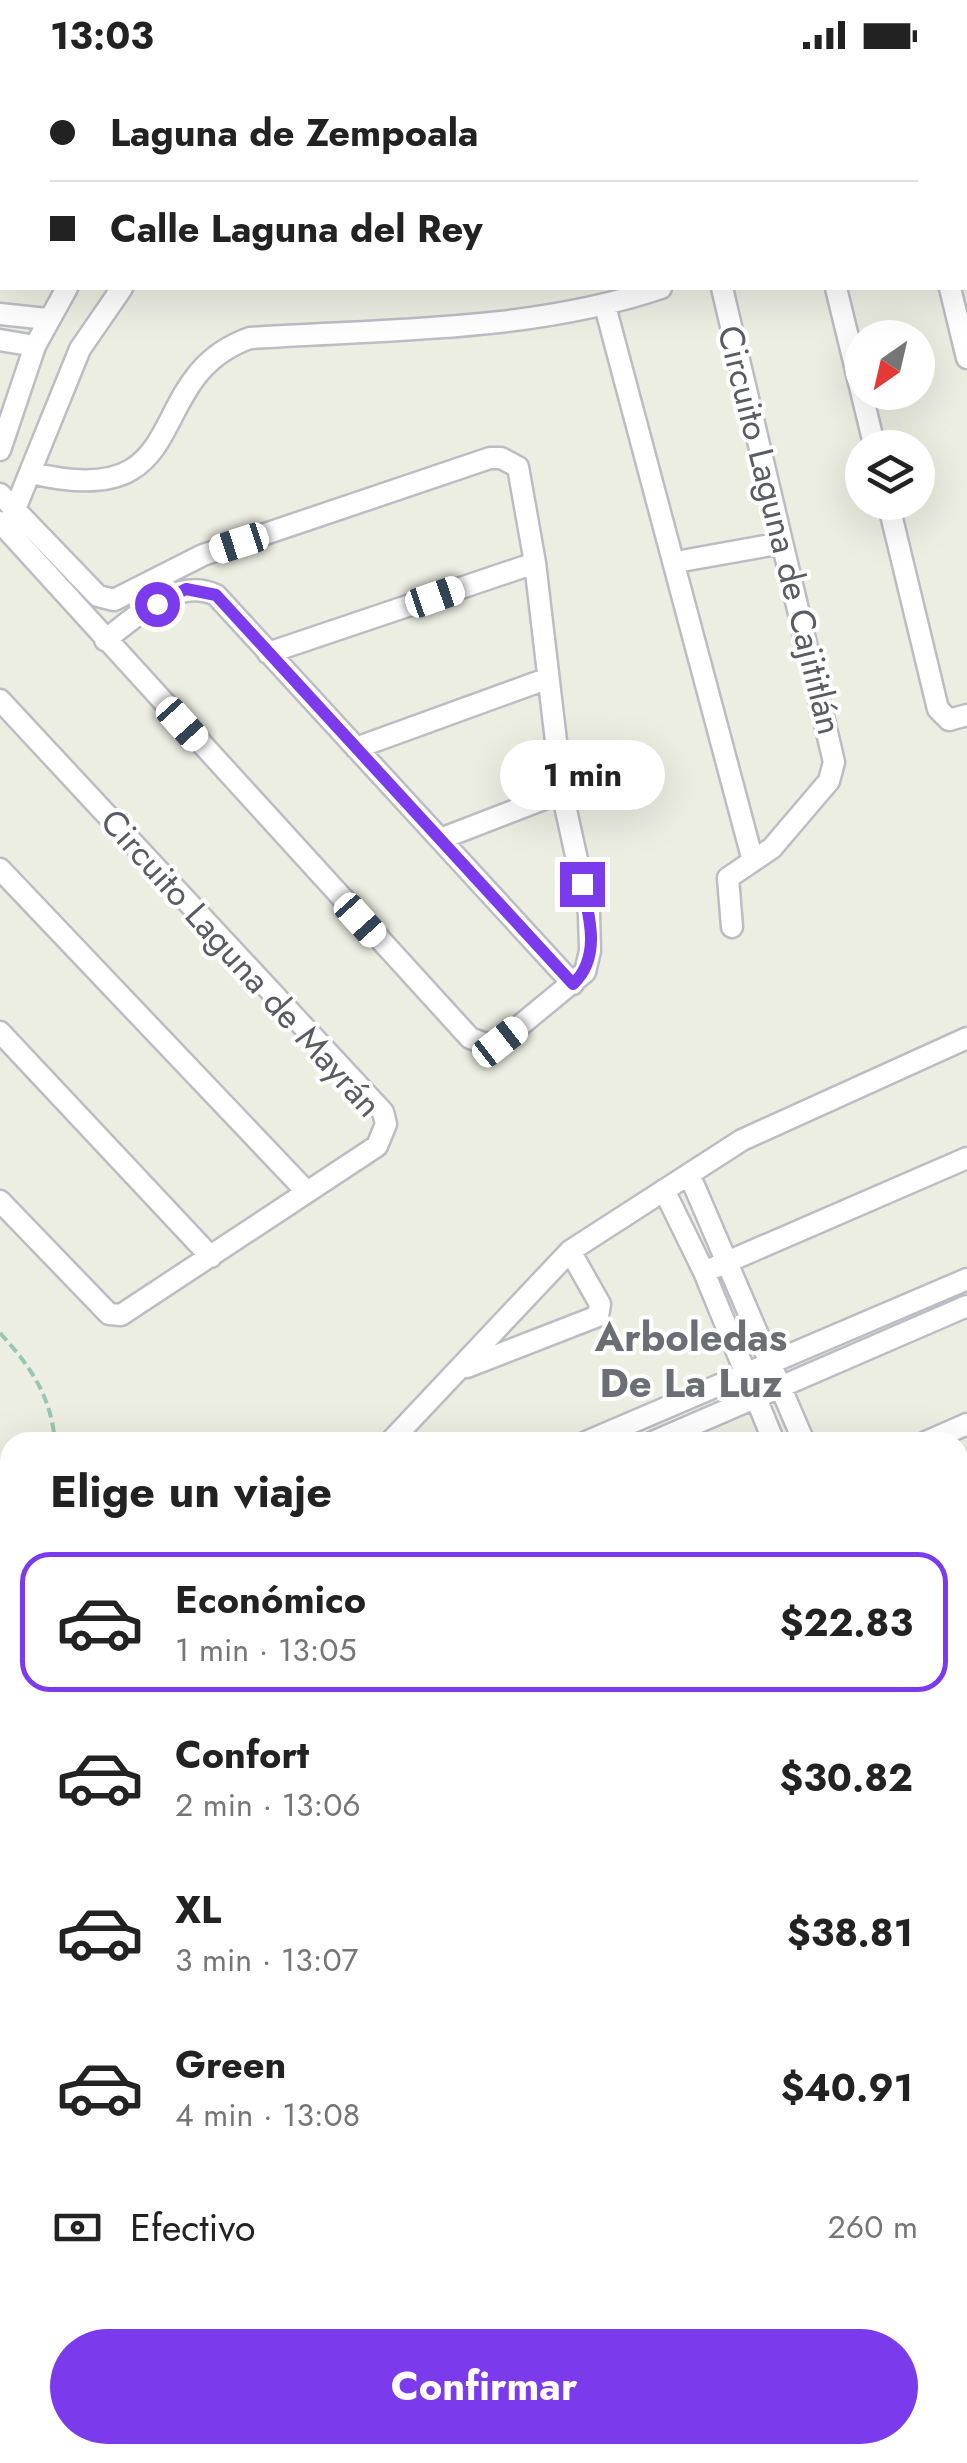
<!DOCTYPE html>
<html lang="es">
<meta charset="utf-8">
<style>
:root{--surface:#fff;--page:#f2f2f2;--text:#222;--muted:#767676;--line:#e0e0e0;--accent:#7c3aed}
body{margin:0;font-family:Jost,sans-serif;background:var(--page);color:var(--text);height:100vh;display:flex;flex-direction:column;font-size:38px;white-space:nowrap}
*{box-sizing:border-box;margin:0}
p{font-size:32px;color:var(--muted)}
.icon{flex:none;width:55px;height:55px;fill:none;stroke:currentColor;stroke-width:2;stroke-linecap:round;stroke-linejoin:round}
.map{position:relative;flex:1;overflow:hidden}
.side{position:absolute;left:0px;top:1362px;width:968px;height:1032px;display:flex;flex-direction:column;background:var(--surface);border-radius:30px 30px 0 0;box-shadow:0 10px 40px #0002}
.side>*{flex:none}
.banner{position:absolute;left:0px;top:0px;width:968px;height:220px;box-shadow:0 10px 40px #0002;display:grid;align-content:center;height:220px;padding:0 50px;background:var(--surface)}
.needle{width:65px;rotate:214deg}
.buttons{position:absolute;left:845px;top:250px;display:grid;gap:20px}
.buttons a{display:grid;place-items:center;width:90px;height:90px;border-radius:50%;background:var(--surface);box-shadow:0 10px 40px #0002;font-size:50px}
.end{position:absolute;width:45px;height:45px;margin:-22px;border:12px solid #7c3aed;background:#fff;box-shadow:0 0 0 5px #fff}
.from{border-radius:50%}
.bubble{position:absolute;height:70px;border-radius:35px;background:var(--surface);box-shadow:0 10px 40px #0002;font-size:32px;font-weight:700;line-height:70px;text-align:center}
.car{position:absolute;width:30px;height:60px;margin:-30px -15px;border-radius:12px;box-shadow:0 0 8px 2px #0007;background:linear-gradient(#fff 24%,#345 0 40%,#fff 0 76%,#345 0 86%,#fff 0)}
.banner b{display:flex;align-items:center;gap:35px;height:95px;font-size:38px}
.banner b+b{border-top:2px solid var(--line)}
.banner i{width:25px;height:25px;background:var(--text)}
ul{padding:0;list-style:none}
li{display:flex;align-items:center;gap:30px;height:140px;margin:0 20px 15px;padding:0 30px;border:5px solid transparent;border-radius:30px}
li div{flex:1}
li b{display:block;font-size:38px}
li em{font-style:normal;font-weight:700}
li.on{border-color:var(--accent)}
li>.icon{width:90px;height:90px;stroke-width:1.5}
h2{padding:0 50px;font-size:45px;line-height:120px}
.pay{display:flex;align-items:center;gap:25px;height:110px;padding:0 50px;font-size:38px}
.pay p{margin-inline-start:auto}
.cta{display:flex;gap:20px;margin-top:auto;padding:20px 50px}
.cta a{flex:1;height:115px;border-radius:60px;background:var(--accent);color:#fff;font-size:40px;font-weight:700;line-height:115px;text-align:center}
.status{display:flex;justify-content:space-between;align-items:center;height:70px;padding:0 50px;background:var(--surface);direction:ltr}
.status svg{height:28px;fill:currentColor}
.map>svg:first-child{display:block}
.water{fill:url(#water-waves)}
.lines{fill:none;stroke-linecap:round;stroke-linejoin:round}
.lane-casing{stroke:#bcbdc4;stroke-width:15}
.street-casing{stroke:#bcbdc4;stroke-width:25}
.secondary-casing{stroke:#bdbec6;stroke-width:32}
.path{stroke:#97c7b1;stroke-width:4;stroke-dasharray:10 5;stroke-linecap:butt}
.lane{stroke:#fff;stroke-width:10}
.street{stroke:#fff;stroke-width:20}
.secondary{stroke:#fff;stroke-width:28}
.route{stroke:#7c3aed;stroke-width:12}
.labels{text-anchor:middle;stroke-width:8;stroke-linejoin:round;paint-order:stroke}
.street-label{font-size:35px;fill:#5a5c63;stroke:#fff}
.quarter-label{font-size:40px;font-weight:bold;fill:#6b6e75;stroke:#fff}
</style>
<div class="status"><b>13:03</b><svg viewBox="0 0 49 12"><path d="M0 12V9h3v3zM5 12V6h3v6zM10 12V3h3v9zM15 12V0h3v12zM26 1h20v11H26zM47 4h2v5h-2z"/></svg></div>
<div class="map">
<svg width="967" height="2393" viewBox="0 0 967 2393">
<defs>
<pattern id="water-waves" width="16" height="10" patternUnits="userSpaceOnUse" patternTransform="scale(2.5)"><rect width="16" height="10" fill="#a1bdff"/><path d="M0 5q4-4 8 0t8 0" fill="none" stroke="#869dd2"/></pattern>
</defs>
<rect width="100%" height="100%" fill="#edeee2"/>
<path class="water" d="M958,2125L967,2132V2393H0V2242L10,2245V2385H958Z"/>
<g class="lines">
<g class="lane-casing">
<path id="lane" d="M967,1463L959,1474L967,1500
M958,1640L967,1638
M958,1839L967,1844"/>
</g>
<g class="street-casing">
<path id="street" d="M5,0L6,2
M141,0L142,2
M265,0V2
M383,2L384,0
M752,2L756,0
M836,2L841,0
M965,55L967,54
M0,64H2
M722,218L834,692L829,711L772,778L728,808L732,857
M836,218L875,378
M950,218L967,288
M605,236L753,791
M0,244L47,249
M0,270L35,276
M0,380L35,276L67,218
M32,403C200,444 138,307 250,268C386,259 531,262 661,218
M0,424L98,526L114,530L203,485L490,388H501L518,397L535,493L562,722L589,844L590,881L585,902L500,972L486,974L470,968L0,452
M888,432L938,639L949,650L967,645
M11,449L80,279L122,218
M676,492L782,473
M105,570C135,548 176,506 216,525L573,914
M268,583L535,493
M0,630L383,1042L386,1054L377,1076L121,1245L109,1244L0,1131
M356,678L546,609
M443,768L562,722
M0,799L307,1122
M0,962L211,1187
M689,1104L804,1372
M664,1120L704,1202L774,1372
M704,1202L967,1088
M467,1297L598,1246L600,1234L570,1181
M390,1372L570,1181L742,1070L967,968
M586,1372L967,1209
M653,1372L967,1236
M926,1372L967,1354
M958,1511L967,1507
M0,1626L10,1622
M0,1764L10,1756
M0,2034L10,2029
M958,2077L967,2083
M0,2108L10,2109"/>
</g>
<g class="secondary-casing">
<path id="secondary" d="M958,1543L967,1538
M0,1957L10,1953"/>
</g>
<path class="path" d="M0,1263C31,1297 51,1326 55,1372
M0,1423L10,1421"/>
<use href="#lane" class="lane"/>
<use href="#street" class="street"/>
<use href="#secondary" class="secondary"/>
</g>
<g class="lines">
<path class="route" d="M157,534L186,519L216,525L573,914C601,888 590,848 582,814"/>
</g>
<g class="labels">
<g class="street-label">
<text transform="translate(780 460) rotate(76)" y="12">Circuito Laguna de Cajititlán</text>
<text transform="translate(241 893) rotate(48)" y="12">Circuito Laguna de Mayrán</text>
</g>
<g class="quarter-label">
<text x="691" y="1281">Arboledas<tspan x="691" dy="46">De La Luz</tspan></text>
</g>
</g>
</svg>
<div class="buttons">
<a><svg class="needle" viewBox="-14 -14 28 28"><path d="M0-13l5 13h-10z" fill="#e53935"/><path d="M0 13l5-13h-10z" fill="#767676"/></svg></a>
<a><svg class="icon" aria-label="layers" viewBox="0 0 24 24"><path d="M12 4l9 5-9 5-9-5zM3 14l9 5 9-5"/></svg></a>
</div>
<i class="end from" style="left:157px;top:534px"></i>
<i class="end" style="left:582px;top:814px"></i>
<div class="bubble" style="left:500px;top:670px;width:165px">1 min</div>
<i class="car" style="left:239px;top:473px;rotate:252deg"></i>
<i class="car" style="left:435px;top:527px;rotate:71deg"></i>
<i class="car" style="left:182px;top:654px;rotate:138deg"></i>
<i class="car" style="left:360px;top:850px;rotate:138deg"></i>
<i class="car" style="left:500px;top:972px;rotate:52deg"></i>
<div class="banner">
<b><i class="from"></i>Laguna de Zempoala</b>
<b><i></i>Calle Laguna del Rey</b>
</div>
<section class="side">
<h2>Elige un viaje</h2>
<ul>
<li class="on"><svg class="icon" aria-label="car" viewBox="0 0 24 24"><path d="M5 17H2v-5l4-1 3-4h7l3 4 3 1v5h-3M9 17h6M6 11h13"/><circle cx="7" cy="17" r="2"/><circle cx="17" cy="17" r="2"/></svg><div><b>Económico</b><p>1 min · 13:05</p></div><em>$22.83</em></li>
<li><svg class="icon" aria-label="car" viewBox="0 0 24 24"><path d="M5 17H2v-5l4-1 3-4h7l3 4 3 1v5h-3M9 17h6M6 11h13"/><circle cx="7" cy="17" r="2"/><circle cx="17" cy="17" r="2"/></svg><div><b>Confort</b><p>2 min · 13:06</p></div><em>$30.82</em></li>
<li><svg class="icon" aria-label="car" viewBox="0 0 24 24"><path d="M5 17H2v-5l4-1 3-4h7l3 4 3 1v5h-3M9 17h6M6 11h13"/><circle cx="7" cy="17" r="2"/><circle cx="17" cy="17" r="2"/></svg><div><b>XL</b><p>3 min · 13:07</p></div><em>$38.81</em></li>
<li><svg class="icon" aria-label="car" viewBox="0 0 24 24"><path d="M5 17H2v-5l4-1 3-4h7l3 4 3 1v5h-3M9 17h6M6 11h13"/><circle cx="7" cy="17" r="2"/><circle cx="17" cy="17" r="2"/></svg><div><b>Green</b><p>4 min · 13:08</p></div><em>$40.91</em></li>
</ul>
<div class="pay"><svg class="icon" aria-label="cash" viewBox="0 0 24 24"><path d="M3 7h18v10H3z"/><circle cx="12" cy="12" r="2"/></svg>Efectivo<p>260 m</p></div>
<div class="cta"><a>Confirmar</a></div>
</section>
</div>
